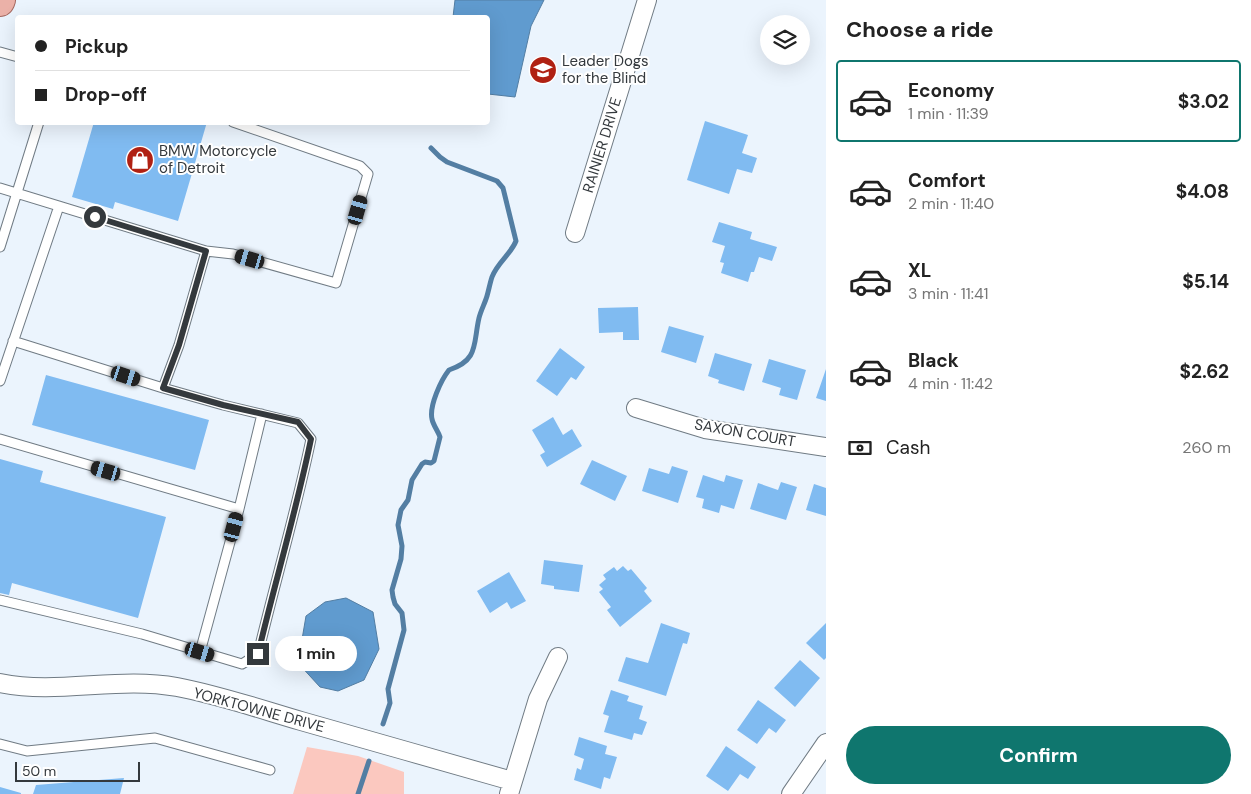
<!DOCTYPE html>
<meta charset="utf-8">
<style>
:root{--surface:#fff;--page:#f2f2f2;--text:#222;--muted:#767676;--line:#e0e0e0;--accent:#0f766e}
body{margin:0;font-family:"DM Sans",sans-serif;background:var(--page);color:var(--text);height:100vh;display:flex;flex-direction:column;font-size:19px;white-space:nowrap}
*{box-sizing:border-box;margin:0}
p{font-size:16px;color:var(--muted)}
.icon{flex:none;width:28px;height:28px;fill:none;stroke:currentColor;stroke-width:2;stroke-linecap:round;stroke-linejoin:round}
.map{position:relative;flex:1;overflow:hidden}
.sheet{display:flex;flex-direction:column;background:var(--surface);width:425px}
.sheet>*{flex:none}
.guide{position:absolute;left:15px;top:15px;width:475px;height:110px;border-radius:5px;box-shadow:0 5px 20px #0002;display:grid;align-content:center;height:110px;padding:0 20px;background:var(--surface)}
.controls{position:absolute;left:760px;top:15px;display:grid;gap:10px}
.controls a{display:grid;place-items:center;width:50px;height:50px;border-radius:50%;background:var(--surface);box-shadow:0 5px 20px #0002;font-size:25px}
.scale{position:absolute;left:15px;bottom:12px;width:125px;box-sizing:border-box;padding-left:5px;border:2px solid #34393d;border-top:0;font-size:14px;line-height:18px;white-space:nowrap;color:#34393d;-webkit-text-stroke:4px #fff;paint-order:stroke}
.end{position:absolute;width:22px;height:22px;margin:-11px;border:6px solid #34393d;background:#fff;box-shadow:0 0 0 2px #fff}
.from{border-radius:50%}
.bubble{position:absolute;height:35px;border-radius:18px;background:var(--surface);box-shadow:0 5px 20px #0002;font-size:16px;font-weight:700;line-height:35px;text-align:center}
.car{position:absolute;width:15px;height:30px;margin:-15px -8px;border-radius:6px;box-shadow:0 0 4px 1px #0007;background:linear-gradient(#222 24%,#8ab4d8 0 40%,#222 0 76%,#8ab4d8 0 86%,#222 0)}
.guide b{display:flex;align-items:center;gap:18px;height:48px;font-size:19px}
.guide b+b{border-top:1px solid var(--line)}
.guide i{width:12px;height:12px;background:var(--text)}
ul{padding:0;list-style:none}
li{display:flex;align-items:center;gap:15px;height:82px;margin:0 10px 8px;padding:0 10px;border:2px solid transparent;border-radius:5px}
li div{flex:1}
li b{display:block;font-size:19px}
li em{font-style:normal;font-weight:700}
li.active{border-color:var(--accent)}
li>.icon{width:45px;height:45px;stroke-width:1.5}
h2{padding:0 20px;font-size:22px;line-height:60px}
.pay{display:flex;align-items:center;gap:12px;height:55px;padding:0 20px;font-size:19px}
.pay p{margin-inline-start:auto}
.action{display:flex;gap:10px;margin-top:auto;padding:10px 20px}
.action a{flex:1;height:58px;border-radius:30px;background:var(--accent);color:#fff;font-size:20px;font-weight:700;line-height:58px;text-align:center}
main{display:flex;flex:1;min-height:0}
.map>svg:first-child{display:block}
.green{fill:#fbc8bf}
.water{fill:#609bcf;stroke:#537ea3}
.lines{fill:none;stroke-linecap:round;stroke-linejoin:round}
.stream{stroke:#537ea3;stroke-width:5}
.building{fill:#80bbf1}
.lane-casing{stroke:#707b84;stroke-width:11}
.street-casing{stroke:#707b84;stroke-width:20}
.primary-casing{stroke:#a2655d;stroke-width:30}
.lane{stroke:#fff;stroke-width:9}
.street{stroke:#fff;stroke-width:18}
.primary{stroke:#ebb1a8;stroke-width:28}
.route{stroke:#34393d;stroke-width:6}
.labels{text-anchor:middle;stroke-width:4;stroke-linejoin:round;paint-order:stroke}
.poi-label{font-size:15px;fill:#34393d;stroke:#fff;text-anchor:start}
.street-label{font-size:15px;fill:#34393d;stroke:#fff}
</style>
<main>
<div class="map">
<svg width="826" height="794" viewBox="0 0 826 794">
<rect width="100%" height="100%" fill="#ebf4fd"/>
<path class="green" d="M307,747L358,756L404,772V794H293Z"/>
<path class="water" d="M455,0H544L531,26L515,97L488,94V18L453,17Z
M346,598L373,612L379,649L364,680L338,691L320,687L298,663L306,616L325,602Z"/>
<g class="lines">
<path class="stream" d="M383,724L390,703L388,689L404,630L402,613L395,604L393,597L392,590L401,559L402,546L398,525L401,510L408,500L412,480L422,464L425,462L431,463L434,461L440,437C438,431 433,425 432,419C429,406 441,380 449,370C479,360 473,344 479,318C481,310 485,303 487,296C489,289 490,283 492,277C497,263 511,254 516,241L503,188L497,181L447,162L440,157L431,148
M358,794L369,761"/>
</g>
<path class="building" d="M705,121L748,135L742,153L757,158L752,173L737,169L729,194L687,180Z
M94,122H207L178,221L115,202L113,209L72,197Z
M719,222L752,232L750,239L777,247L772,261L759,257L754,272H751L748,282L721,273L724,263L720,262L725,246L712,242Z
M638,307L639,340H623V332L599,333L598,308Z
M669,326L704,336L696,363L661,352Z
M560,348L585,367L576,380L571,377L557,396L536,381Z
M715,353L752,364L744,391L718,383L719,380L708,376Z
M769,359L806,370L797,400L779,395L781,388L762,382Z
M826,369V401L816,398Z
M46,375L209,420L195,470L32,425Z
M553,417L563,435L572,429L582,446L547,467L540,455L545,452L532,430Z
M0,459L43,471L40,482L166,517L138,618L12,583L9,595L0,593Z
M592,460L627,476L615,501L580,484Z
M672,466L688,471L678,503L642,491L649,468L669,474Z
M703,475L724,482L726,475L743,480L734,509L721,505L719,513L702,508L704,499L696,497Z
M781,482L797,487L786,520L750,509L758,483L778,490Z
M814,484L826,488V516L806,510Z
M544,560L583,565L579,592L554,589V586L541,584Z
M623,566L628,571L631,569L647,588L644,591L652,601L620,627L607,610L611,607L599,592L603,589L599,585L606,579L603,575L614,567L617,571Z
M509,572L526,601L511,609L507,602L490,613L477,591Z
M661,623L690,633L687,644L683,643L666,696L618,681L626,657L648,663Z
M826,623V658L824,660L806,643Z
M800,660L820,678L795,707L774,688Z
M611,690L629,696L627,701L643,706L639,719L647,722L642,735L634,733L632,740L604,732L609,716L603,714Z
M758,700L786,720L776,733L769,728L757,744L737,730Z
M579,737L607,746L605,754L617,757L610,779L604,777L601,789L574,780L577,768L581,770L584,759L574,755Z
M726,746L756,767L748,779L740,774L728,791L706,776Z
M124,778L120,794H33L36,785Z
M0,787L21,793V794H0Z"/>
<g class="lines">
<g class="lane-casing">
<path id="lane" d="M0,52L18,57
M0,188L206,251L233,254L336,283L368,174L360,166L233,122
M0,247L39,122
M13,341L163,388L179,345L206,251
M0,381L59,206
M0,439L239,509
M0,600L142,634L242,664L258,654C275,582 296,512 311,439L298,423L223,405L163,388
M200,652L239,509L262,414
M0,744L27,751L155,738L270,770"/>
</g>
<g class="street-casing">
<path id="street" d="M575,233L647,0
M636,408L705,429L826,447
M0,683C59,695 118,676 177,687C219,695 260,709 301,721C371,741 442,761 512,781
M509,794L538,699L558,657
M791,794L826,743"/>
</g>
<g class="primary-casing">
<path id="primary" d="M0,2L1,0"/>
</g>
<use href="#lane" class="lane"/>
<use href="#street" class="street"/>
<use href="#primary" class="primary"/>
</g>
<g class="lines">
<path class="route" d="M95,217L206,251L179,345L163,388L223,405L298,422L311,439C296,512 275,582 258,654"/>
</g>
<defs>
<g id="school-disc" transform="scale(1.4375)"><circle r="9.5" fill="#b02113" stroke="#fff"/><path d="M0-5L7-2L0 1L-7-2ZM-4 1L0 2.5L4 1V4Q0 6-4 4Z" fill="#fff"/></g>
<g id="shop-disc" transform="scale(1.4375)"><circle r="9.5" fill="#b02113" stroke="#fff"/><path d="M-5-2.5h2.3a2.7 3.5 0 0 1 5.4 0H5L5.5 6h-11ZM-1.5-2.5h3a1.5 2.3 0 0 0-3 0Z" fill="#fff"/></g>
</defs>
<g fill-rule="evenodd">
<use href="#school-disc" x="543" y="70"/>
<use href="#shop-disc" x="140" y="160"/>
</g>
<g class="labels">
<g class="poi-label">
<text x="562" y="66">Leader Dogs<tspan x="562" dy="17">for the Blind</tspan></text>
<text x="159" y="156">BMW Motorcycle<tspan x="159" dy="17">of Detroit</tspan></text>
</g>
<g class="street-label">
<text transform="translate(602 145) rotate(-73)" y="5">RAINIER DRIVE</text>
<text transform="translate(745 433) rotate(10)" y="5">SAXON COURT</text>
<text transform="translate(259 710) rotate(15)" y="5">YORKTOWNE DRIVE</text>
</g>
</g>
</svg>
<div class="controls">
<a><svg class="icon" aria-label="layers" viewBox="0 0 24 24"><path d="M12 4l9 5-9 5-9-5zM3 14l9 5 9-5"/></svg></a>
</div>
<div class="scale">50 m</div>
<i class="end from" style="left:95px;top:217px"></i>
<i class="end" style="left:258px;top:654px"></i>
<div class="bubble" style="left:275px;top:636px;width:82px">1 min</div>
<i class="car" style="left:358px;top:210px;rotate:16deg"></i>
<i class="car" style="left:250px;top:259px;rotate:286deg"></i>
<i class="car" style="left:126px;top:376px;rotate:108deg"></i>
<i class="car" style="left:106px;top:471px;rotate:286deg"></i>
<i class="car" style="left:234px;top:527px;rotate:15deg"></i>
<i class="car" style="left:200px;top:652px;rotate:107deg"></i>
<div class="guide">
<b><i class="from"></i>Pickup</b>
<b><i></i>Drop-off</b>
</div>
</div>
<section class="sheet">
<h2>Choose a ride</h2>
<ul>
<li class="active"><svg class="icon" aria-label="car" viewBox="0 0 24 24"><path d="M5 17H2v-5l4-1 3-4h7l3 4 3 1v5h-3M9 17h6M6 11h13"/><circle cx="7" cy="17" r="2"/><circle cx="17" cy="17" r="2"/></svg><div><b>Economy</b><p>1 min · 11:39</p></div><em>$3.02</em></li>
<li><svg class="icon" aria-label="car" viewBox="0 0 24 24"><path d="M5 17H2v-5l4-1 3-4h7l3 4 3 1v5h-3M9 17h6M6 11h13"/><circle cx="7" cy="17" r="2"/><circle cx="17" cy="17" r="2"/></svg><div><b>Comfort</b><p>2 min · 11:40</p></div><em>$4.08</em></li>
<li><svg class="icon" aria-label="car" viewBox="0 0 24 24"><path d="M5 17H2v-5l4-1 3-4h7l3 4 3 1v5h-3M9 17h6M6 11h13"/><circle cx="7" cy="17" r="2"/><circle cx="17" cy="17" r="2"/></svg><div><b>XL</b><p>3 min · 11:41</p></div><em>$5.14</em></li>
<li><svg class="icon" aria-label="car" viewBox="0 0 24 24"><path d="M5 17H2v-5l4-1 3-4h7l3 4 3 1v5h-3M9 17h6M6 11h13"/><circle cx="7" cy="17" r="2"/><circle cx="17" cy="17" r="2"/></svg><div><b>Black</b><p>4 min · 11:42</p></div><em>$2.62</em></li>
</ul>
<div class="pay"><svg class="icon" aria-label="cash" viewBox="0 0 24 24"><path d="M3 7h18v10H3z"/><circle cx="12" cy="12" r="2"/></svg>Cash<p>260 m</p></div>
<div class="action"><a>Confirm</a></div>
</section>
</main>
